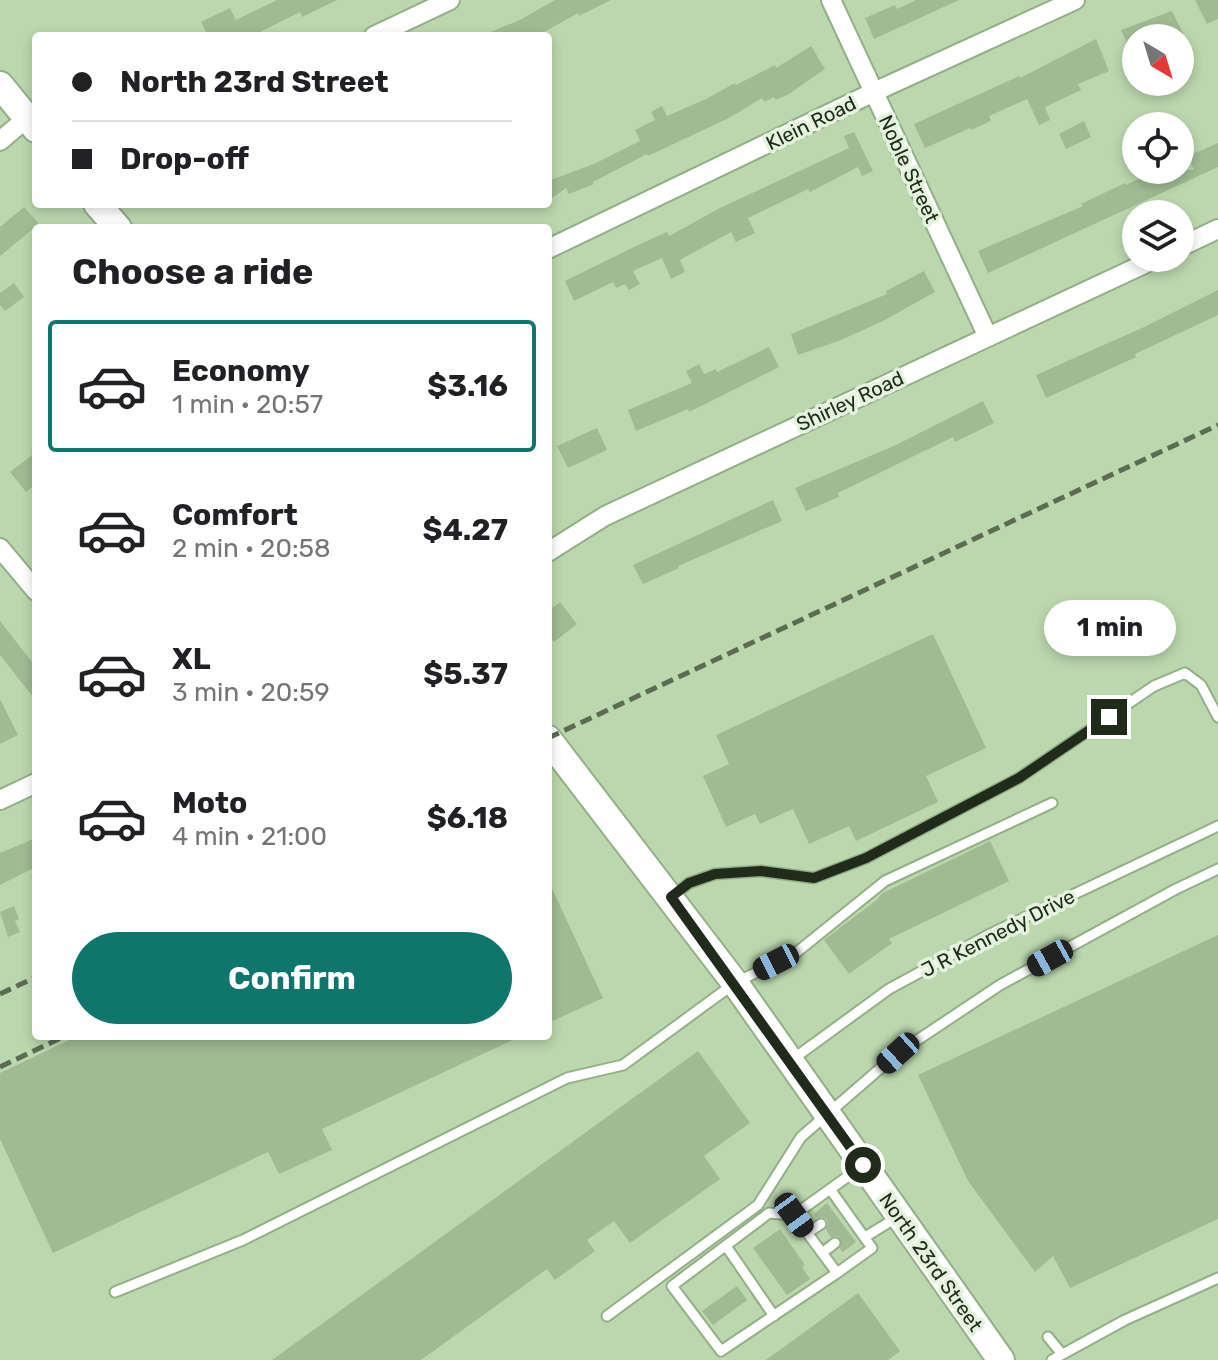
<!DOCTYPE html>
<meta charset="utf-8">
<style>
:root{--surface:#fff;--page:#f6f6f6;--text:#202124;--muted:#757577;--line:#e0e0e0;--accent:#0f766e}
body{margin:0;font-family:Rubik,sans-serif;background:var(--page);color:var(--text);height:100vh;display:flex;flex-direction:column;font-size:30px;white-space:nowrap}
*{box-sizing:border-box;margin:0}
p{font-size:26px;color:var(--muted)}
.icon{flex:none;width:44px;height:44px;fill:none;stroke:currentColor;stroke-width:2;stroke-linecap:round;stroke-linejoin:round}
.map{position:relative;flex:1;overflow:hidden}
.details{position:absolute;left:32px;top:224px;width:520px;height:816px;display:flex;flex-direction:column;background:var(--surface);border-radius:8px;box-shadow:0 4px 12px #0003}
.details>*{flex:none}
.banner{position:absolute;left:32px;top:32px;width:520px;height:176px;border-radius:8px;box-shadow:0 4px 12px #0003;display:grid;align-content:center;height:176px;padding:0 40px;background:var(--surface)}
.needle{width:52px;rotate:142deg}
.fabs{position:absolute;left:1122px;top:24px;display:grid;gap:16px}
.fabs a{display:grid;place-items:center;width:72px;height:72px;border-radius:50%;background:var(--surface);box-shadow:0 4px 12px #0003;font-size:40px}
.end{position:absolute;width:36px;height:36px;margin:-18px;border:10px solid #202b1b;background:#fff;box-shadow:0 0 0 4px #fff}
.from{border-radius:50%}
.bubble{position:absolute;height:56px;border-radius:28px;background:var(--surface);box-shadow:0 4px 12px #0003;font-size:26px;font-weight:700;line-height:56px;text-align:center}
.car{position:absolute;width:24px;height:48px;margin:-24px -12px;border-radius:10px;box-shadow:0 0 6px 2px #0007;background:linear-gradient(#222 24%,#8ab4d8 0 40%,#222 0 76%,#8ab4d8 0 86%,#222 0)}
.banner b{display:flex;align-items:center;gap:28px;height:76px;font-size:30px}
.banner b+b{border-top:2px solid var(--line)}
.banner i{width:20px;height:20px;background:var(--text)}
ul{padding:0;list-style:none}
li{display:flex;align-items:center;gap:24px;height:132px;margin:0 16px 12px;padding:0 24px;border:4px solid transparent;border-radius:8px}
li div{flex:1}
li b{display:block;font-size:30px}
li em{font-style:normal;font-weight:700}
li.current{border-color:var(--accent)}
li>.icon{width:72px;height:72px;stroke-width:1.5}
h2{padding:0 40px;font-size:36px;line-height:96px}
.cta{display:flex;gap:16px;margin-top:auto;padding:16px 40px}
.cta a{flex:1;height:92px;border-radius:48px;background:var(--accent);color:#fff;font-size:32px;font-weight:700;line-height:92px;text-align:center}
.map>svg:first-child{display:block}
.building{fill:#a0bb93}
.lines{fill:none;stroke-linecap:round;stroke-linejoin:round}
.service-casing{stroke:#94af88;stroke-width:13}
.minor-casing{stroke:#94af88;stroke-width:22}
.secondary-casing{stroke:#94af88;stroke-width:30}
.service{stroke:#fff;stroke-width:9}
.minor{stroke:#fff;stroke-width:18}
.secondary{stroke:#fff;stroke-width:26}
.rail{stroke:#5b6c53;stroke-width:5;stroke-dasharray:12 6;stroke-linecap:butt}
.route{stroke:#202b1b;stroke-width:10}
.labels{text-anchor:middle;stroke-width:7;stroke-linejoin:round;paint-order:stroke}
.street-label{font-size:20px;fill:#202b1b;stroke:#e5f3de}
</style>
<div class="map">
<svg width="1218" height="1360" viewBox="0 0 1218 1360">
<rect width="100%" height="100%" fill="#bbd7ae"/>
<path class="building" d="M277,0H337L302,17L300,12L252,36H208L201,22L230,8L236,20Z
M555,0H611L579,16L578,13L537,36H481L520,20Z
M916,0H959L874,39L865,18L895,5L897,9Z
M1195,0H1218V19L1207,24Z
M1172,11L1184,35L1177,38H1136V62L1121,30Z
M1096,39L1109,71L1078,84L1081,90L1045,107L1050,120L1039,125L1027,99L989,116L991,121L971,130L970,128L925,148L914,124L1019,76L1020,78Z
M811,46L825,69L789,94L776,100L774,97L764,102L762,98L729,118L648,156L647,154L593,182L594,184L569,194L566,188L548,201V181L594,164L640,141L635,130L655,120L651,112L662,106L667,116L706,99L735,83L736,85L775,65L776,68Z
M1084,121L1091,137L1066,149L1059,134Z
M854,132L873,171L862,176L858,167L810,192L808,189L748,218L755,233L736,242L731,232L680,260L685,272L671,279L662,258L633,271L640,284L629,290L625,284L616,288L613,282L574,301L565,281L638,245L667,232L669,236L720,208L849,148L844,136Z
M1218,143V167L988,273L978,251L1083,206L1081,204L1125,183L1126,185L1158,170H1194L1188,156Z
M24,207L39,224L0,256V227Z
M924,271L935,292L883,321L841,340L798,355L791,334L887,294L886,291Z
M14,283L24,297L5,311L0,305V293Z
M1218,290V315L1135,354L1136,357L1046,398L1036,375L1142,328Z
M769,347L779,367L689,412L688,409L636,431L628,410L692,383L686,371L699,364L704,374L716,369L717,372Z
M983,401L994,423L955,442L953,437L838,493L839,497L806,511L795,488L896,445Z
M597,428L607,450L568,468L557,446Z
M36,452V484L26,492L10,472Z
M773,500L782,521L678,566L679,568L643,584L633,565Z
M560,602L577,624L554,642L548,634V611Z
M0,621L36,667V701L0,655Z
M933,634L986,748L926,776L938,802L856,841L849,826L809,844L793,809L760,824L755,814L726,827L703,776L729,764L716,735Z
M0,699L18,735L0,744Z
M36,838V867L0,885V853Z
M990,841L1009,881L889,939L892,943L849,974L824,940L878,899L881,894Z
M548,880L603,998L548,1023Z
M14,906L19,919L15,921L20,932L8,937L0,912Z
M1218,935V1219L1070,1288L1053,1256L1035,1272L968,1181L918,1075Z
M78,1036H521L322,1129L332,1150L279,1174L268,1152L53,1253L0,1139V1073Z
M698,1051L750,1123L704,1156L720,1179L630,1243L614,1221L587,1240L595,1251L555,1280L547,1269L421,1360H272Z
M827,1203L856,1242L843,1252L840,1249L841,1239L837,1236L831,1237L826,1230L828,1224L827,1219L821,1217L816,1218L814,1214Z
M780,1229L805,1265L802,1267L810,1279L787,1295L753,1248Z
M737,1286L747,1300L713,1325L702,1311Z
M858,1293L900,1351L888,1360H766Z"/>
<g class="lines">
<g class="service-casing">
<path id="service" d="M673,896L689,883L715,874L761,871L814,878L866,858L1019,778L1154,686L1185,673L1201,685L1218,717
M793,1059L889,989L992,933L1218,826
M830,1189L872,1248L837,1273L794,1215L861,1167
M794,1215L769,1213L672,1286L721,1351L837,1273
M807,1233L821,1224
M865,1237L896,1218
M726,1246L774,1316
M822,1253L835,1243
M115,1292L243,1240L567,1078L623,1065L735,983L797,952L885,881L1052,803
M607,1316L758,1205L801,1137L898,1053L1000,985L1176,889L1218,869
M1048,1337L1062,1354
M1052,1360L1125,1320L1218,1278"/>
</g>
<g class="minor-casing">
<path id="minor" d="M831,0L988,337
M374,36L450,0
M0,141L27,118
M1180,247L1218,229
M548,249L874,92L1075,0
M0,548L36,591
M548,552L605,516L1157,258
M0,800L36,783"/>
</g>
<g class="secondary-casing">
<path id="secondary" d="M0,85L36,129
M97,204L118,228
M548,739L735,983L1001,1360"/>
</g>
<use href="#service" class="service"/>
<use href="#minor" class="minor"/>
<use href="#secondary" class="secondary"/>
<path class="rail" d="M548,738L1218,425
M0,994L36,977
M0,1067L65,1036"/>
</g>
<g class="lines">
<path class="route" d="M863,1165L671,897L689,883L715,874L761,871L814,878L866,858L1019,778L1109,717"/>
</g>
<g class="labels">
<g class="street-label">
<text transform="translate(811 123) rotate(-26)" y="7">Klein Road</text>
<text transform="translate(909 169) rotate(65)" y="7">Noble Street</text>
<text transform="translate(850 401) rotate(-25)" y="7">Shirley Road</text>
<text transform="translate(998 933) rotate(-27)" y="7">J R Kennedy Drive</text>
<text transform="translate(931 1262) rotate(55)" y="7">North 23rd Street</text>
</g>
</g>
</svg>
<div class="fabs">
<a><svg class="needle" viewBox="-14 -14 28 28"><path d="M0-13l5 13h-10z" fill="#e53935"/><path d="M0 13l5-13h-10z" fill="#757577"/></svg></a>
<a><svg class="icon" aria-label="locate" viewBox="0 0 24 24"><circle cx="12" cy="12" r="6"/><path d="M12 2v4M12 18v4M2 12h4M18 12h4"/></svg></a>
<a><svg class="icon" aria-label="layers" viewBox="0 0 24 24"><path d="M12 4l9 5-9 5-9-5zM3 14l9 5 9-5"/></svg></a>
</div>
<i class="end from" style="left:863px;top:1165px"></i>
<i class="end" style="left:1109px;top:717px"></i>
<div class="bubble" style="left:1044px;top:600px;width:132px">1 min</div>
<i class="car" style="left:1050px;top:958px;rotate:241deg"></i>
<i class="car" style="left:776px;top:962px;rotate:243deg"></i>
<i class="car" style="left:898px;top:1053px;rotate:228deg"></i>
<i class="car" style="left:794px;top:1215px;rotate:144deg"></i>
<div class="banner">
<b><i class="from"></i>North 23rd Street</b>
<b><i></i>Drop-off</b>
</div>
<section class="details">
<h2>Choose a ride</h2>
<ul>
<li class="current"><svg class="icon" aria-label="car" viewBox="0 0 24 24"><path d="M5 17H2v-5l4-1 3-4h7l3 4 3 1v5h-3M9 17h6M6 11h13"/><circle cx="7" cy="17" r="2"/><circle cx="17" cy="17" r="2"/></svg><div><b>Economy</b><p>1 min · 20:57</p></div><em>$3.16</em></li>
<li><svg class="icon" aria-label="car" viewBox="0 0 24 24"><path d="M5 17H2v-5l4-1 3-4h7l3 4 3 1v5h-3M9 17h6M6 11h13"/><circle cx="7" cy="17" r="2"/><circle cx="17" cy="17" r="2"/></svg><div><b>Comfort</b><p>2 min · 20:58</p></div><em>$4.27</em></li>
<li><svg class="icon" aria-label="car" viewBox="0 0 24 24"><path d="M5 17H2v-5l4-1 3-4h7l3 4 3 1v5h-3M9 17h6M6 11h13"/><circle cx="7" cy="17" r="2"/><circle cx="17" cy="17" r="2"/></svg><div><b>XL</b><p>3 min · 20:59</p></div><em>$5.37</em></li>
<li><svg class="icon" aria-label="car" viewBox="0 0 24 24"><path d="M5 17H2v-5l4-1 3-4h7l3 4 3 1v5h-3M9 17h6M6 11h13"/><circle cx="7" cy="17" r="2"/><circle cx="17" cy="17" r="2"/></svg><div><b>Moto</b><p>4 min · 21:00</p></div><em>$6.18</em></li>
</ul>
<div class="cta"><a>Confirm</a></div>
</section>
</div>
